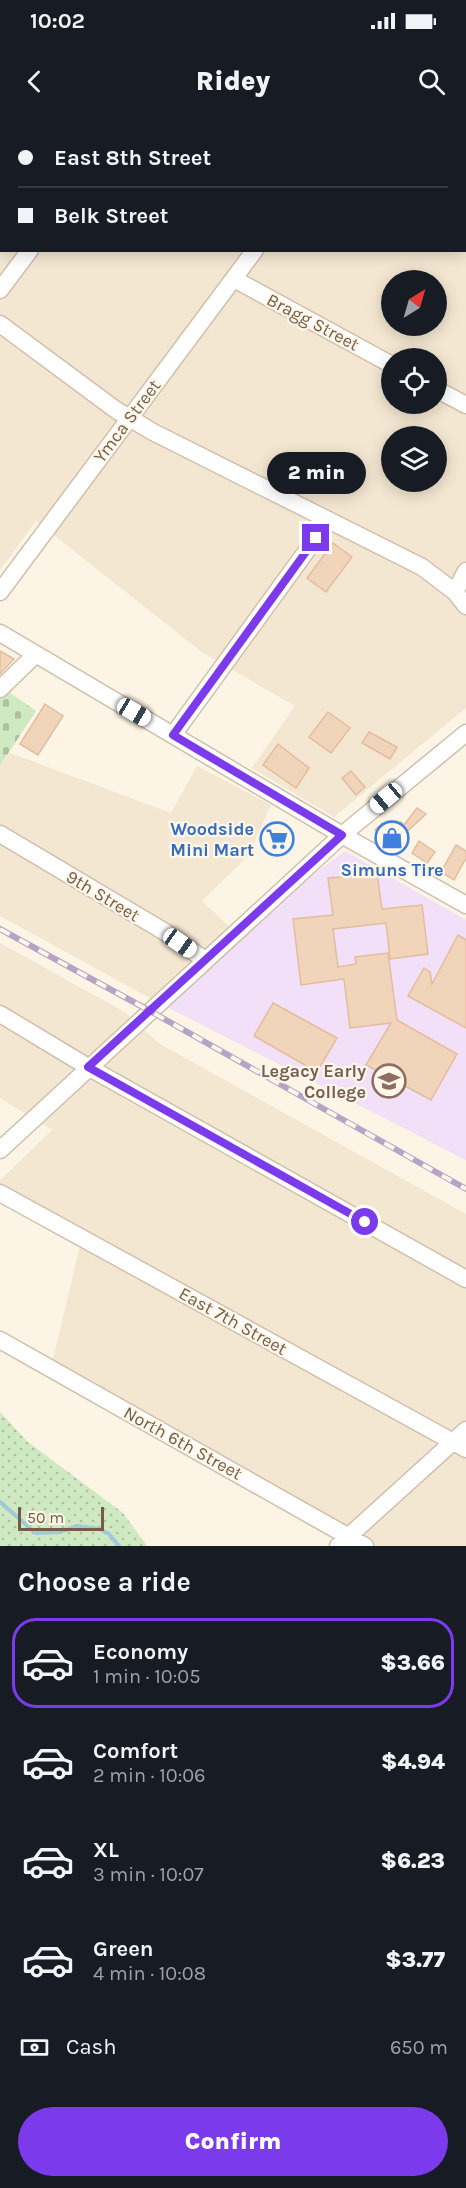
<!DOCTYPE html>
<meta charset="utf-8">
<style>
:root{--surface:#171b24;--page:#242831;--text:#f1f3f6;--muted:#9ea1a6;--line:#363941;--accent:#7c3aed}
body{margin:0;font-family:Karla,sans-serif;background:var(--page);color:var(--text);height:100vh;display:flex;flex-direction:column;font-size:22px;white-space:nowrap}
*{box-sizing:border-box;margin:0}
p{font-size:20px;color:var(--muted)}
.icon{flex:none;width:33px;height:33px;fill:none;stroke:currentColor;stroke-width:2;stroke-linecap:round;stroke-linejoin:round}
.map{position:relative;height:1426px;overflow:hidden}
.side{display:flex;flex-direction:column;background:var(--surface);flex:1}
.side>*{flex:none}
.hud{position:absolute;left:0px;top:0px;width:466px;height:132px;box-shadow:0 3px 15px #0003;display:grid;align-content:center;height:132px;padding:0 18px;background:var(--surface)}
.needle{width:39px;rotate:37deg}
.buttons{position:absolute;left:381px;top:150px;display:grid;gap:12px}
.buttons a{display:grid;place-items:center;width:66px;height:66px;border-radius:50%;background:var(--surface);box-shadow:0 3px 15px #0003;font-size:30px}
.scale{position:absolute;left:18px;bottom:15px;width:86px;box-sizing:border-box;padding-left:6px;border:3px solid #745c49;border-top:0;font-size:16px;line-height:21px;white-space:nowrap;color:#745c49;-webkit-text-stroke:4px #fff8ea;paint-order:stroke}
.end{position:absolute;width:27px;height:27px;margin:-14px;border:8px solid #7c3aed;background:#fff;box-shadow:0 0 0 3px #fff}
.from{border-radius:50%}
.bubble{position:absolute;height:42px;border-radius:21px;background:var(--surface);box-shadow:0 3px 15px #0003;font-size:20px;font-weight:800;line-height:42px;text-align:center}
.car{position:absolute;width:18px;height:36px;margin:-18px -9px;border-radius:8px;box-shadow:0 0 4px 2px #0007;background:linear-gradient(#fff 24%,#345 0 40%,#fff 0 76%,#345 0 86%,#fff 0)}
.hud b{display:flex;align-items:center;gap:21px;height:57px;font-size:22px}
.hud b+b{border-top:2px solid var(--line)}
.hud i{width:15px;height:15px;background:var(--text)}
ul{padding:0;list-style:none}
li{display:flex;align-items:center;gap:18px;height:90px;margin:0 12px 9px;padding:0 6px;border:3px solid transparent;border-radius:24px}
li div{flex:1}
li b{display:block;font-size:22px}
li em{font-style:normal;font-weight:800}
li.current{border-color:var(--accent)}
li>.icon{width:54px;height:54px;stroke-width:1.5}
h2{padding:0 18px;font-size:27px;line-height:72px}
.pay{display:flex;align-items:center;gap:15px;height:66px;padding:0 18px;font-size:22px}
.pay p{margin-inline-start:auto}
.cta{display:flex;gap:12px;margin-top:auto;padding:12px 18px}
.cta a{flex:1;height:69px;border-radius:36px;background:var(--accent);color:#fff;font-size:24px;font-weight:800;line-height:69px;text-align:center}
.status{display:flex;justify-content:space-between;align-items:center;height:42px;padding:0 30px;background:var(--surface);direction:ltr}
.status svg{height:16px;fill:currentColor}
header{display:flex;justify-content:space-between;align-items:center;height:78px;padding:0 18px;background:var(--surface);font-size:27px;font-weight:800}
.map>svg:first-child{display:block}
.residential{fill:#f4e7d2;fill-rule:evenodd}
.education{fill:#f1e0f8}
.grass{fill:url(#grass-dots)}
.cemetery{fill:url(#cemetery-stones)}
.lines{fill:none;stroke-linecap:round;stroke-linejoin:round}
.stream{stroke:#9ecbd7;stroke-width:4}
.building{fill:#f1d5bb;stroke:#e4bc9c;stroke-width:1.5}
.minor-casing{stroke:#d0bfad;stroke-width:19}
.minor{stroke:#fff;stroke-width:16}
.rail-casing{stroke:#b8a2c5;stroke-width:6}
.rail{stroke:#fff8ea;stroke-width:4;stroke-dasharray:11;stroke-linecap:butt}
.route{stroke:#7c3aed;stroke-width:8}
.labels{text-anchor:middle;stroke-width:4.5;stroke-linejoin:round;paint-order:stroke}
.street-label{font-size:18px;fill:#745c49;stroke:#fff8ea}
.shop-label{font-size:18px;font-weight:bold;fill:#366cbe;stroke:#fff8ea;text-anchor:end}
.education-label{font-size:18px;font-weight:bold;fill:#785e54;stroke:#fff8ea;text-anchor:end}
</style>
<div class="status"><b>10:02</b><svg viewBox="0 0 49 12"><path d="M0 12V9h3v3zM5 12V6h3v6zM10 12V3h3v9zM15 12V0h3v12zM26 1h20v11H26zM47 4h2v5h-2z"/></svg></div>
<header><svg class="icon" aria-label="back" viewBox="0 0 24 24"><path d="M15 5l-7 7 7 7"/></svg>Ridey<svg class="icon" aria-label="search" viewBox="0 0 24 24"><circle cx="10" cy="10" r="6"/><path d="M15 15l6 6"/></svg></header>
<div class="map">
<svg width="466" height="1426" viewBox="0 0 466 1426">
<defs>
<pattern id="grass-dots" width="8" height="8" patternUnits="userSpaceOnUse" patternTransform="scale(1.5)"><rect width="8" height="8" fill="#cfeac2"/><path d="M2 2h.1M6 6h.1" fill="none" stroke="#adc1a0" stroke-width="1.8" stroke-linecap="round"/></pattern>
<pattern id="cemetery-stones" width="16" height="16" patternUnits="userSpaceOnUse" patternTransform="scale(1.5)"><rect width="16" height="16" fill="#cfeac2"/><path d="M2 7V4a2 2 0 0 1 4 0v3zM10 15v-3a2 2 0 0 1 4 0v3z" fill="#adc1a0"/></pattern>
</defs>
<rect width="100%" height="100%" fill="#fcf4e4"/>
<path class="residential" d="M0,0H371L2,2V130H465L466,69V588L334,697L252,648L295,586L203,533L36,401L0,450ZM392,160H436V206H392ZM392,238H436V284H392ZM392,316H436V362H392Z
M10,633L171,693L197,646L271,685L248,736L202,781L236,813L159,883L0,796V646Z
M0,823L126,893L160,924L466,1094V1426H352L51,1247L80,1126L0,1082V1060L52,1010L0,978Z"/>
<path class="education" d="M345,731L466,800V1040L159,883L236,813Z"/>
<path class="grass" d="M0,1292L28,1322L123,1393L147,1426H0Z"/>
<path class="cemetery" d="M6,570L36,591L0,646V576Z"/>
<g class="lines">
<path class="stream" d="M0,1382L36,1413L60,1412L77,1406L100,1409L109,1414L119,1426"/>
</g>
<path class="building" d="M333,423L352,437L326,472L307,458Z
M0,531L14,539L0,554Z
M45,584L63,596L38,635L20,624Z
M328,592L350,608L331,633L309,617Z
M369,612L397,627L390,639L362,623Z
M278,624L309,648L296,668L263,645Z
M351,651L365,667L356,675L342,658Z
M417,688L426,694L391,726L375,710L382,703L390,710L401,702L404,705Z
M419,721L435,732L427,743L412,733Z
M456,725L466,731V738L454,760L441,752Z
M356,748L357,754L377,753L382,789L422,785L428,834L390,839L386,803L333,809L338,847L356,844L355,837L388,833L397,900L457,934L431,980L366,945L391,903L350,908L344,859L301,865L293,799L333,795L328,758L342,757V750Z
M458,815L466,820V908L408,876L424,848L430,852L432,864Z
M273,883L337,918L317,952L254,916Z"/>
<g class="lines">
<g class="minor-casing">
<path id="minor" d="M361,0L363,2
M127,2L129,0
M465,75L466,76
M234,159L392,245
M0,170L30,130
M0,204L116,290L153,312L422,447L455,472L466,486
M436,269L466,285
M0,472L255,130
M455,472L466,451
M0,513L342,715L466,785
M0,569L36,534
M173,615L329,400
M0,714L165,812L205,840
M0,894L88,947L466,1159
M0,1030L342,715L466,613
M0,1073L466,1329
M0,1220L365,1426
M338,1426L466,1310"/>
</g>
<use href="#minor" class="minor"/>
<g class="rail-casing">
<path id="rail" d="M0,809L150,891L466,1069"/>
</g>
<use href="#rail" class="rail"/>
</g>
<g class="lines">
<path class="route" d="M316,418L173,615L342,715L88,947L365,1102"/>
</g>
<defs>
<g id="shop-ring" transform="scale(1.725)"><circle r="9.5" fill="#fff8ea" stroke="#3f7fe0" stroke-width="1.5"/><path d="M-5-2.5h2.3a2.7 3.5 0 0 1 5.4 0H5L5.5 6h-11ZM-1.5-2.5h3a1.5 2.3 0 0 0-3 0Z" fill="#3f7fe0"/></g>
<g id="supermarket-ring" transform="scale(1.725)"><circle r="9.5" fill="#fff8ea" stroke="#3f7fe0" stroke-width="1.5"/><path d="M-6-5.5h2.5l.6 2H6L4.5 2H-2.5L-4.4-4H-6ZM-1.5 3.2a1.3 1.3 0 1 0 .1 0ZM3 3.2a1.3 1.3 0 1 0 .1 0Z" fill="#3f7fe0"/></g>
<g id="school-ring" transform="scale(1.725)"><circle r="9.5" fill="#fff8ea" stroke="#8d6e63" stroke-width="1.5"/><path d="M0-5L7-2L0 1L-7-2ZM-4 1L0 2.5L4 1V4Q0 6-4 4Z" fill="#8d6e63"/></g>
</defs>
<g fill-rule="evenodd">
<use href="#shop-ring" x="392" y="718"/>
<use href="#supermarket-ring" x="277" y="719"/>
<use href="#school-ring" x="389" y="961"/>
</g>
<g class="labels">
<g class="street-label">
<text transform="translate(313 202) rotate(28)" y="6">Bragg Street</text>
<text transform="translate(127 301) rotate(-53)" y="6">Ymca Street</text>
<text transform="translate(103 776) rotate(31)" y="6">9th Street</text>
<text transform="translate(233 1201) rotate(29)" y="6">East 7th Street</text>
<text transform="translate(183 1323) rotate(29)" y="6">North 6th Street</text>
</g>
<g class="shop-label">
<text x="254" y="715">Woodside<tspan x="254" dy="21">Mini Mart</tspan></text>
<text x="392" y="756" text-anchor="middle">Simuns Tire</text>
</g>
<g class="education-label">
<text x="366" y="957">Legacy Early<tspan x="366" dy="21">College</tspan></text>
</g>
</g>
</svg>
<div class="buttons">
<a><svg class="needle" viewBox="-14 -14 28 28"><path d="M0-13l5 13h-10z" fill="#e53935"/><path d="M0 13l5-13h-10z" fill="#9ea1a6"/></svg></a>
<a><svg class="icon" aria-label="locate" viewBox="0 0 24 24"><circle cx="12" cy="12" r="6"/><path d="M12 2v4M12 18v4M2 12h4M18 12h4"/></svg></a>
<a><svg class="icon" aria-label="layers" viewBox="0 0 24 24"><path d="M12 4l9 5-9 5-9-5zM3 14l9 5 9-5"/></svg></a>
</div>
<div class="scale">50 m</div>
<i class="end from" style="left:365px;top:1102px"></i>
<i class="end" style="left:316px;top:418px"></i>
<div class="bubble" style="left:267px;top:332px;width:99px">2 min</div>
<i class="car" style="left:134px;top:592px;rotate:120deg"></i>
<i class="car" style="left:386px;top:678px;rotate:230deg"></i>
<i class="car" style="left:180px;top:823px;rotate:125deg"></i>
<div class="hud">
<b><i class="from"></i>East 8th Street</b>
<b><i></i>Belk Street</b>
</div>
</div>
<section class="side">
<h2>Choose a ride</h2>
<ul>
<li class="current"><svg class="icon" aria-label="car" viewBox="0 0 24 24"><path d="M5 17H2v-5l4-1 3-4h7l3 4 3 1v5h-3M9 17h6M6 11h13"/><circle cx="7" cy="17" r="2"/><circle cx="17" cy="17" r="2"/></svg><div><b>Economy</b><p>1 min · 10:05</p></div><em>$3.66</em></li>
<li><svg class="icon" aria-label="car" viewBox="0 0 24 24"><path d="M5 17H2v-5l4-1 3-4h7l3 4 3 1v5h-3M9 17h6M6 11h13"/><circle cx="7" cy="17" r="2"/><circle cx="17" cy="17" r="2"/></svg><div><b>Comfort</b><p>2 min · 10:06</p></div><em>$4.94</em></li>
<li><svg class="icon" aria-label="car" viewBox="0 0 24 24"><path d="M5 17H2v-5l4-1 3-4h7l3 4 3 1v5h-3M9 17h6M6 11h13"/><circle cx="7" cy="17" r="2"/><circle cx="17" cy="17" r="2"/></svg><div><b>XL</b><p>3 min · 10:07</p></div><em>$6.23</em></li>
<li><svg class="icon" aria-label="car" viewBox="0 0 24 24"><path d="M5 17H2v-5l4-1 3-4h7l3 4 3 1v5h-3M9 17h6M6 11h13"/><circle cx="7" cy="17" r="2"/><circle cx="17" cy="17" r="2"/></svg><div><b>Green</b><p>4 min · 10:08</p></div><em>$3.77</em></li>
</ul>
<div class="pay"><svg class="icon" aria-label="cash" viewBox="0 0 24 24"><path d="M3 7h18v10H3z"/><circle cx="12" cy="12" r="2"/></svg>Cash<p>650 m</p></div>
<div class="cta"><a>Confirm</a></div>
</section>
